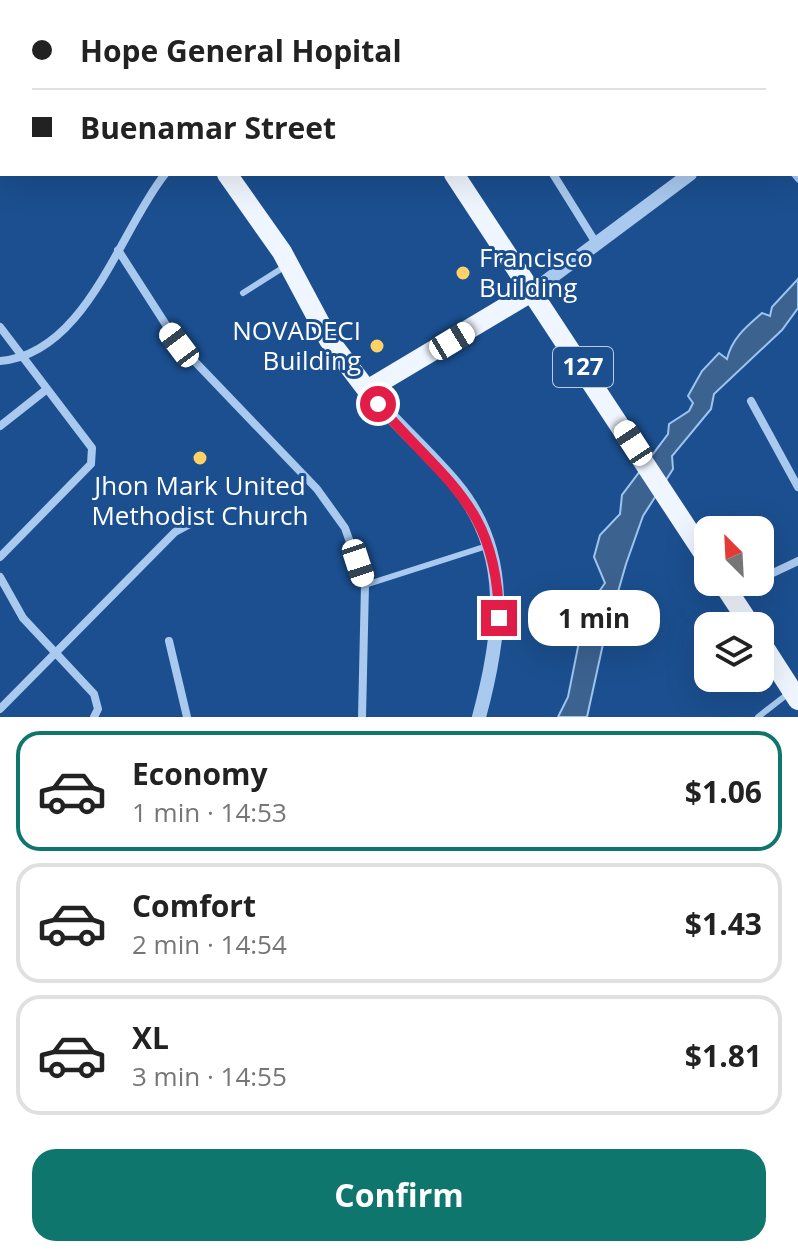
<!DOCTYPE html>
<meta charset="utf-8">
<style>
:root{--surface:#fff;--page:#f6f6f6;--text:#222;--muted:#767676;--line:#e0e0e0;--accent:#0f766e}
body{margin:0;font-family:"Open Sans",sans-serif;background:var(--page);color:var(--text);height:100vh;display:flex;flex-direction:column;font-size:30px;white-space:nowrap}
*{box-sizing:border-box;margin:0}
p{font-size:26px;color:var(--muted)}
.icon{flex:none;width:44px;height:44px;fill:none;stroke:currentColor;stroke-width:2;stroke-linecap:round;stroke-linejoin:round}
.map{position:relative;height:717px;overflow:hidden}
.panel{display:flex;flex-direction:column;background:var(--surface);flex:1}
.panel>*{flex:none}
.banner{position:absolute;left:0px;top:0px;width:798px;height:176px;box-shadow:0 8px 32px #0002;display:grid;align-content:center;height:176px;padding:0 32px;background:var(--surface)}
.needle{width:52px;rotate:336deg}
.tools{position:absolute;left:694px;top:516px;display:grid;gap:16px}
.tools a{display:grid;place-items:center;width:80px;height:80px;border-radius:16px;background:var(--surface);box-shadow:0 8px 32px #0002;font-size:40px}
.end{position:absolute;width:36px;height:36px;margin:-18px;border:10px solid #e11d48;background:#fff;box-shadow:0 0 0 4px #fff}
.from{border-radius:50%}
.bubble{position:absolute;height:56px;border-radius:24px;background:var(--surface);box-shadow:0 8px 32px #0002;font-size:26px;font-weight:700;line-height:56px;text-align:center}
.car{position:absolute;width:24px;height:48px;margin:-24px -12px;border-radius:10px;box-shadow:0 0 6px 2px #0007;background:linear-gradient(#fff 24%,#345 0 40%,#fff 0 76%,#345 0 86%,#fff 0)}
.banner b{display:flex;align-items:center;gap:28px;height:76px;font-size:30px}
.banner b+b{border-top:2px solid var(--line)}
.banner i{width:20px;height:20px;background:var(--text)}
ul{padding:14px 0 0;list-style:none}
li{display:flex;align-items:center;gap:24px;height:120px;margin:0 16px 12px;padding:0 16px;border:4px solid var(--line);border-radius:24px}
li div{flex:1}
li b{display:block;font-size:30px}
li em{font-style:normal;font-weight:700}
li.current{border-color:var(--accent)}
li>.icon{width:72px;height:72px;stroke-width:1.5}
.button{display:flex;gap:16px;margin-top:auto;padding:16px 32px}
.button a{flex:1;height:92px;border-radius:24px;background:var(--accent);color:#fff;font-size:32px;font-weight:700;line-height:92px;text-align:center}
.map>svg:first-child{display:block}
.water{fill:#3c6290;stroke:#9cc4f0;stroke-width:2}
.lines{fill:none;stroke-linecap:round;stroke-linejoin:round}
.stream{stroke:#9cc4f0;stroke-width:5}
.service{stroke:#a9c9ee;stroke-width:6}
.minor{stroke:#a9c9ee;stroke-width:8}
.tertiary{stroke:#a9c9ee;stroke-width:14}
.primary{stroke:#f0f6ff;stroke-width:20}
.route{stroke:#e11d48;stroke-width:10}
.poi-dot{fill:#ffd166;stroke:#1b4f8f;stroke-width:3}
.labels{text-anchor:middle;stroke-width:6;stroke-linejoin:round;paint-order:stroke}
.shield{fill:#1b4f8f;stroke:#bbcadd;stroke-width:2}
.shield-label{font-size:24px;font-weight:bold;fill:#fff}
.poi-label{font-size:26px;fill:#fff;stroke:#1b4f8f;text-anchor:start}
</style>
<div class="map">
<svg width="798" height="717" viewBox="0 0 798 717">
<rect width="100%" height="100%" fill="#1b4f8f"/>
<path class="water" d="M798,279V308L782,330L714,394L711,409L672,456L673,469L643,516L626,564L603,644L587,717H558L568,697L585,612L605,583L594,557L600,535L620,514L622,495L668,434L669,424L689,411L693,403L688,396L702,371L719,353L727,359C732,338 746,327 762,313L770,316L772,307Z"/>
<g class="lines">
<path class="stream" d="M626,0L628,2
M793,174L798,180"/>
<path class="service" d="M277,2L281,0
M0,119H2
M243,293L284,267
M365,585L487,546
M758,717L789,693"/>
<path class="minor" d="M446,0L447,2
M553,174L596,243
M118,250L179,345L317,489L345,528L365,585L362,717
M0,327L92,448L91,464L0,557
M0,361C86,354 119,232 165,174
M751,401L798,487
M0,426L47,389
M0,577L23,618L94,694L98,709L94,717
M760,579L798,561
M730,593L754,582
M169,641L187,717
M0,709L175,532L199,519"/>
<path class="tertiary" d="M796,95L798,93
M533,291L690,174
M367,390C395,423 427,451 455,484C513,553 501,636 479,717"/>
<path class="primary" d="M99,0L101,2
M345,0L346,2
M227,174L282,252L329,340L367,390L533,291
M454,174L708,560
M722,582L751,626
M760,641L798,700"/>
</g>
<g class="lines">
<path class="route" d="M378,404C444,482 497,504 499,618"/>
</g>
<g class="poi-dot">
<circle cx="463" cy="273" r="8"/>
<circle cx="377" cy="346" r="8"/>
<circle cx="200" cy="458" r="8"/>
</g>
<g class="labels">
<rect class="shield" x="553" y="347" width="60" height="40" rx="6"/>
<g class="shield-label">
<text x="583" y="375">127</text>
</g>
<g class="poi-label">
<text x="479" y="267">Francisco<tspan x="479" dy="30">Building</tspan></text>
<text x="361" y="340" text-anchor="end">NOVADECI<tspan x="361" dy="30">Building</tspan></text>
<text x="200" y="495" text-anchor="middle">Jhon Mark United<tspan x="200" dy="30">Methodist Church</tspan></text>
</g>
</g>
</svg>
<div class="tools">
<a><svg class="needle" viewBox="-14 -14 28 28"><path d="M0-13l5 13h-10z" fill="#e53935"/><path d="M0 13l5-13h-10z" fill="#767676"/></svg></a>
<a><svg class="icon" aria-label="layers" viewBox="0 0 24 24"><path d="M12 4l9 5-9 5-9-5zM3 14l9 5 9-5"/></svg></a>
</div>
<i class="end from" style="left:378px;top:404px"></i>
<i class="end" style="left:499px;top:618px"></i>
<div class="bubble" style="left:528px;top:590px;width:132px">1 min</div>
<i class="car" style="left:452px;top:341px;rotate:59deg"></i>
<i class="car" style="left:179px;top:345px;rotate:323deg"></i>
<i class="car" style="left:633px;top:443px;rotate:327deg"></i>
<i class="car" style="left:358px;top:563px;rotate:162deg"></i>
<div class="banner">
<b><i class="from"></i>Hope General Hopital</b>
<b><i></i>Buenamar Street</b>
</div>
</div>
<section class="panel">
<ul>
<li class="current"><svg class="icon" aria-label="car" viewBox="0 0 24 24"><path d="M5 17H2v-5l4-1 3-4h7l3 4 3 1v5h-3M9 17h6M6 11h13"/><circle cx="7" cy="17" r="2"/><circle cx="17" cy="17" r="2"/></svg><div><b>Economy</b><p>1 min · 14:53</p></div><em>$1.06</em></li>
<li><svg class="icon" aria-label="car" viewBox="0 0 24 24"><path d="M5 17H2v-5l4-1 3-4h7l3 4 3 1v5h-3M9 17h6M6 11h13"/><circle cx="7" cy="17" r="2"/><circle cx="17" cy="17" r="2"/></svg><div><b>Comfort</b><p>2 min · 14:54</p></div><em>$1.43</em></li>
<li><svg class="icon" aria-label="car" viewBox="0 0 24 24"><path d="M5 17H2v-5l4-1 3-4h7l3 4 3 1v5h-3M9 17h6M6 11h13"/><circle cx="7" cy="17" r="2"/><circle cx="17" cy="17" r="2"/></svg><div><b>XL</b><p>3 min · 14:55</p></div><em>$1.81</em></li>
</ul>
<div class="button"><a>Confirm</a></div>
</section>
